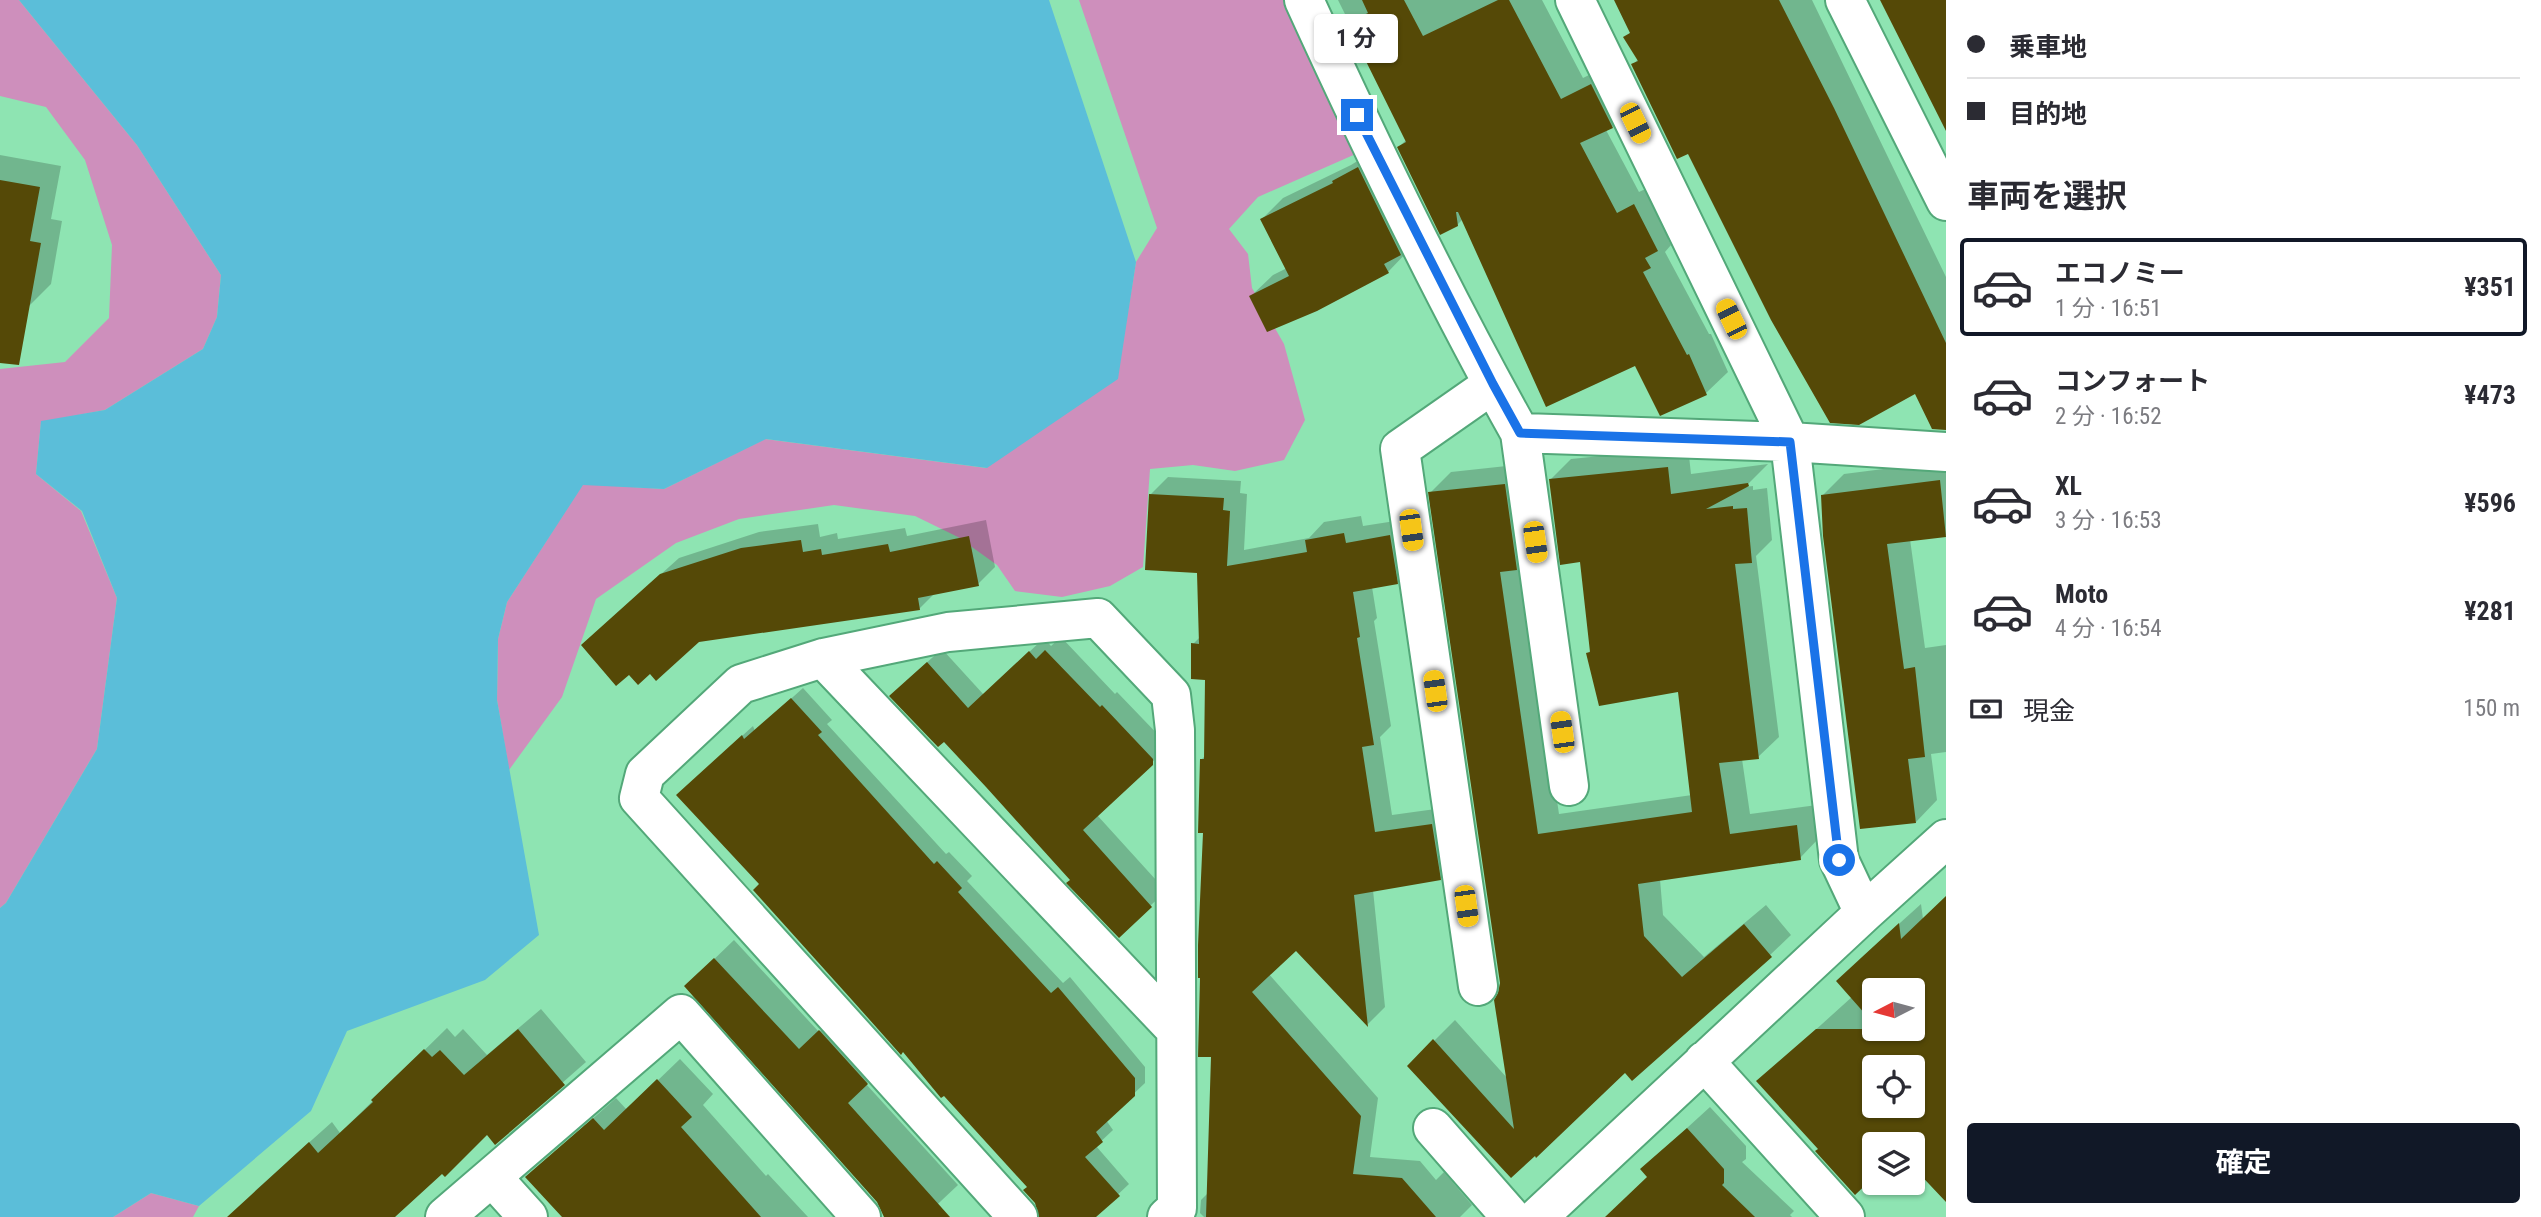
<!DOCTYPE html>
<html lang="ja">
<meta charset="utf-8">
<style>
:root{--surface:#fff;--page:#f2f2f3;--text:#2b2b33;--muted:#7c7c81;--line:#e1e1e2;--accent:#111827}
body{margin:0;font-family:"Roboto Condensed","Noto Sans JP",sans-serif;background:var(--page);color:var(--text);height:100vh;display:flex;flex-direction:column;font-size:26px;white-space:nowrap}
*{box-sizing:border-box;margin:0}
p{font-size:23px;color:var(--muted)}
.icon{flex:none;width:38px;height:38px;fill:none;stroke:currentColor;stroke-width:2;stroke-linecap:round;stroke-linejoin:round}
.map{position:relative;flex:1;overflow:hidden}
.sheet{display:flex;flex-direction:column;background:var(--surface);width:595px}
.sheet>*{flex:none}
.top-card{display:grid;align-content:center;height:154px;padding:0 21px;background:var(--surface)}
.needle{width:46px;rotate:264deg}
.buttons{position:absolute;left:1862px;top:978px;display:grid;gap:14px}
.buttons a{display:grid;place-items:center;width:63px;height:63px;border-radius:7px;background:var(--surface);box-shadow:0 2px 5px #0004;font-size:35px}
.end{position:absolute;width:32px;height:32px;margin:-16px;border:9px solid #1a73e8;background:#fff;box-shadow:0 0 0 4px #fff}
.from{border-radius:50%}
.bubble{position:absolute;height:49px;border-radius:7px;background:var(--surface);box-shadow:0 2px 5px #0004;font-size:23px;font-weight:700;line-height:49px;text-align:center}
.car{position:absolute;width:21px;height:42px;margin:-21px -10px;border-radius:9px;box-shadow:0 0 5px 2px #0007;background:linear-gradient(#f5c518 24%,#345 0 40%,#f5c518 0 76%,#345 0 86%,#f5c518 0)}
.top-card b{display:flex;align-items:center;gap:24px;height:66px;font-size:26px}
.top-card b+b{border-top:2px solid var(--line)}
.top-card i{width:18px;height:18px;background:var(--text)}
ul{padding:0;list-style:none}
li{display:flex;align-items:center;gap:21px;height:98px;margin:0 14px 10px;padding:0 7px;border:4px solid transparent;border-radius:7px}
li div{flex:1}
li b{display:block;font-size:26px}
li em{font-style:normal;font-weight:700}
li.on{border-color:var(--accent)}
li>.icon{width:63px;height:63px;stroke-width:1.5}
h2{padding:0 21px;font-size:32px;line-height:84px}
.pay{display:flex;align-items:center;gap:18px;height:77px;padding:0 21px;font-size:26px}
.pay p{margin-inline-start:auto}
.cta{display:flex;gap:14px;margin-top:auto;padding:14px 21px}
.cta a{flex:1;height:80px;border-radius:7px;background:var(--accent);color:#fff;font-size:28px;font-weight:700;line-height:80px;text-align:center}
main{display:flex;flex:1;min-height:0}
.map>svg:first-child{display:block}
.green{fill:#ce8fbc}
.water{fill:#5bbed9}
.shadow{fill:#0003;fill-rule:evenodd}
.building{fill:#554907;fill-rule:evenodd}
.lines{fill:none;stroke-linecap:round;stroke-linejoin:round}
.minor-casing{stroke:#53a879;stroke-width:42}
.minor{stroke:#fff;stroke-width:38}
.route{stroke:#1a73e8;stroke-width:9}
</style>
<main>
<div class="map">
<svg width="1946" height="1217" viewBox="0 0 1946 1217">
<rect width="100%" height="100%" fill="#8ee4b2"/>
<path class="green" d="M0,0H19L137,145L221,275L217,317L203,349L105,410L41,422L36,474L81,511L117,598L97,749L6,903L0,908V369L65,362L109,318L112,245L85,160L46,107L0,96Z
M1079,0H1288L1358,153L1258,197L1229,229L1248,254L1252,288L1284,344L1305,420L1284,460L1235,471L1193,465L1150,469L1143,567L1110,586L1062,597L1015,591L997,565L958,537L915,516L834,505L739,519L676,543L596,599L562,697L509,770L497,700L498,639L507,602L583,484L664,489L765,439L986,468L1117,379L1136,262L1157,228Z
M151,1193L199,1206L193,1217H113Z"/>
<path class="water" d="M19,0H1049L1136,262L1118,379L987,468L766,439L664,489L583,485L507,602L498,639L497,700L539,935L485,980L347,1031L311,1111L199,1206L151,1193L113,1217H0V908L6,903L97,749L117,598L82,511L36,474L41,421L105,410L203,349L217,317L221,275L137,145Z"/>
<path class="shadow" d="M1338,0H1542L1583,78L1613,63L1634,105L1612,127L1606,130L1639,192L1656,184L1679,228L1668,239L1671,245L1665,252L1709,334H1711L1728,372L1706,393L1636,364L1463,219L1457,225L1399,147L1407,139Z
M1616,0H1812L1946,277V430L1915,392L1689,152L1633,65L1638,59L1626,37L1632,31Z
M1380,147L1409,250L1388,272L1251,296L1273,275L1287,268L1262,219L1283,198L1351,165Z
M0,155L61,166L51,219L62,221L51,284L29,306L0,310Z
M1688,447L1691,474L1768,464L1745,487L1753,486V490L1767,488L1772,540L1756,556L1779,737L1758,757L1742,759L1750,814L1817,805L1820,837L1800,858L1660,879L1663,915L1704,957L1766,905L1791,935L1770,955L1625,1071L1536,1155L1409,1066L1455,1020L1508,1079L1501,983L1430,493L1451,472L1525,464L1522,562L1559,814L1692,795L1680,690L1588,653L1591,650L1582,560L1550,480L1571,459Z
M1946,461V535L1910,539L1925,648L1946,645V752L1931,754L1937,800L1916,822L1822,496L1844,474Z
M1168,477L1241,481L1240,493L1247,494L1244,550L1309,538L1324,522L1361,516L1363,526L1408,519L1414,565L1397,583L1372,587L1377,618L1374,621L1391,726L1380,737L1392,815L1450,807L1458,861L1440,879L1373,890L1385,1007L1368,1024L1296,949L1269,974L1378,1098L1370,1157L1420,1161L1436,1180L1444,1172L1472,1205L1460,1217H1204L1200,1213L1201,1200L1209,1192L1212,1055L1202,759L1206,755L1207,678L1193,644L1200,637L1199,571L1151,494Z
M986,520L995,567L978,584L935,593L919,609L601,628L679,558L759,532L818,524L820,537L837,533L838,539L905,528L907,536Z
M1061,637L1115,694L1117,692L1167,744V748L1097,815L1166,891L1119,935L906,681L942,649L984,695L1044,638L1051,646Z
M803,688L832,720L827,724L946,854L949,852L972,876L967,881L1063,983L1070,977L1145,1067V1083L1106,1120L1113,1130L1096,1146L1129,1184L1094,1217H1056L761,884L689,784L753,726L755,731Z
M1946,897V1118L1913,1147V1144H1874V1175L1855,1192L1820,1149L1759,1081L1853,996L1860,959L1921,904L1923,919ZM1874,990H1913V1029H1874ZM1874,1068H1913V1106H1874Z
M734,940L819,1032L840,1012L886,1064L866,1084L958,1185L924,1217H887L879,1202L706,967Z
M541,1009L586,1062L495,1142L487,1133L393,1217H232L256,1190L332,1122L340,1133L447,1028L455,1037L463,1029L487,1055Z
M680,1059L713,1094L703,1105L766,1176L768,1174L808,1217H564L527,1177L616,1098L627,1110Z
M1710,1107L1746,1146V1159L1742,1162L1794,1211L1790,1215L1792,1217H1606L1649,1177L1642,1169Z"/>
<path class="building" d="M1362,0H1404L1423,36L1498,0H1509L1561,99L1591,84L1613,128L1580,143L1617,213L1634,204L1658,251L1645,258L1651,268L1643,272L1687,355L1689,354L1707,395L1660,416L1635,366L1546,407L1458,212H1456L1458,226L1440,235L1397,147L1406,142L1347,23L1368,13Z
M1614,0H1779L1834,108L1946,343V430L1932,429L1915,394L1859,425L1830,423L1771,320L1688,154L1677,159L1631,64L1638,61L1623,37L1630,33Z
M1880,0H1946V131Z
M1358,167L1401,255L1384,264L1389,273L1317,311L1267,332L1249,296L1289,276L1260,219L1333,183L1332,181Z
M0,180L40,187L30,241L41,243L19,365L0,363Z
M1668,467L1671,494L1748,483L1749,486L1706,509L1733,506V509L1747,508L1752,563L1735,564L1759,759L1719,763L1730,834L1797,825L1801,860L1638,884L1644,936L1682,977L1744,924L1772,957L1632,1081L1625,1073L1536,1158L1535,1156L1511,1178L1407,1066L1433,1039L1514,1129L1494,1000L1498,993L1500,983L1428,492L1505,484L1517,570L1500,572L1538,834L1692,812L1678,692L1599,706L1586,653L1590,652L1580,562L1560,565L1549,479Z
M1940,480L1946,537L1887,544L1904,669L1915,667L1925,757L1908,759L1916,823L1860,829L1823,536L1821,495Z
M1149,494L1224,498L1223,510L1230,511L1227,566L1307,552L1305,540L1344,533L1346,543L1390,535L1398,584L1353,592L1360,637L1357,638L1374,745L1362,747L1375,832L1432,824L1441,880L1354,895L1368,1027L1296,951L1252,992L1361,1116L1353,1174L1402,1178L1436,1217H1206L1211,1057H1198L1200,978H1198V945L1203,833H1198L1200,759H1204L1205,680L1191,679V643L1199,644L1197,573L1145,570Z
M969,536L979,586L918,598L920,610L699,642L656,681L650,674L638,685L629,675L616,686L581,645L660,574L741,548L801,540L803,552L821,549L822,555L888,544L890,552Z
M1045,650L1100,707L1102,705L1153,759V765L1083,830L1152,907L1119,938L1066,883L1070,880L986,787L944,742L938,747L889,696L927,662L968,708L1029,651L1036,659Z
M791,698L822,732L818,735L934,864L937,861L962,888L958,892L1051,993L1058,987L1135,1078V1096L1096,1132L1103,1142L1085,1157L1120,1196L1096,1217H1039L1035,1203L1023,1190L1027,1187L944,1096L941,1098L903,1052L901,1055L852,1000L753,890L759,884L676,795L742,735L744,739Z
M1946,896V1202L1913,1167V1144H1874V1177L1855,1195L1815,1151L1818,1149L1756,1081L1816,1029H1913V990H1874V1024L1836,981L1899,923L1901,939ZM1874,1068H1913V1106H1874Z
M714,958L799,1049L819,1030L868,1084L848,1103L950,1217H884L877,1202L684,986Z
M518,1029L565,1085L495,1145L487,1135L445,1177L442,1174L395,1217H227L309,1142L318,1153L373,1102L371,1100L424,1049L432,1057L440,1050L464,1075Z
M657,1079L692,1117L681,1127L761,1217H562L525,1177L593,1118L604,1130Z
M1687,1128L1724,1169V1183L1722,1185L1755,1217H1605L1647,1177L1640,1169Z"/>
<g class="lines">
<g class="minor-casing">
<path id="minor" d="M1304,0C1371,147 1441,292 1520,433L1790,442L1946,452
M1575,0L1790,442L1839,860L1864,913
M1845,0L1946,201
M1520,433L1569,786
M823,658L1175,1029
M1478,986L1400,449L1493,384
M1704,1061L1845,1217
M1433,1128L1511,1217
M492,1177L528,1217
M445,1217L681,1014L861,1217
M1018,1217L639,798L645,774L741,684L823,658L948,632L1098,618L1171,695L1175,730L1177,1208L1167,1217
M1538,1217L1864,913L1946,839"/>
</g>
<use href="#minor" class="minor"/>
</g>
<g class="lines">
<path class="route" d="M1357,115L1493,384L1520,433L1790,442L1839,860"/>
</g>
</svg>
<div class="buttons">
<a><svg class="needle" viewBox="-14 -14 28 28"><path d="M0-13l5 13h-10z" fill="#e53935"/><path d="M0 13l5-13h-10z" fill="#7c7c81"/></svg></a>
<a><svg class="icon" aria-label="locate" viewBox="0 0 24 24"><circle cx="12" cy="12" r="6"/><path d="M12 2v4M12 18v4M2 12h4M18 12h4"/></svg></a>
<a><svg class="icon" aria-label="layers" viewBox="0 0 24 24"><path d="M12 4l9 5-9 5-9-5zM3 14l9 5 9-5"/></svg></a>
</div>
<i class="end from" style="left:1839px;top:860px"></i>
<i class="end" style="left:1357px;top:115px"></i>
<div class="bubble" style="left:1314px;top:14px;width:84px">1 分</div>
<i class="car" style="left:1635px;top:123px;rotate:154deg"></i>
<i class="car" style="left:1731px;top:319px;rotate:334deg"></i>
<i class="car" style="left:1411px;top:530px;rotate:172deg"></i>
<i class="car" style="left:1535px;top:542px;rotate:172deg"></i>
<i class="car" style="left:1435px;top:691px;rotate:352deg"></i>
<i class="car" style="left:1562px;top:732px;rotate:352deg"></i>
<i class="car" style="left:1466px;top:906px;rotate:172deg"></i>
</div>
<section class="sheet">
<div class="top-card">
<b><i class="from"></i>乗車地</b>
<b><i></i>目的地</b>
</div>
<h2>車両を選択</h2>
<ul>
<li class="on"><svg class="icon" aria-label="car" viewBox="0 0 24 24"><path d="M5 17H2v-5l4-1 3-4h7l3 4 3 1v5h-3M9 17h6M6 11h13"/><circle cx="7" cy="17" r="2"/><circle cx="17" cy="17" r="2"/></svg><div><b>エコノミー</b><p>1 分 · 16:51</p></div><em>¥351</em></li>
<li><svg class="icon" aria-label="car" viewBox="0 0 24 24"><path d="M5 17H2v-5l4-1 3-4h7l3 4 3 1v5h-3M9 17h6M6 11h13"/><circle cx="7" cy="17" r="2"/><circle cx="17" cy="17" r="2"/></svg><div><b>コンフォート</b><p>2 分 · 16:52</p></div><em>¥473</em></li>
<li><svg class="icon" aria-label="car" viewBox="0 0 24 24"><path d="M5 17H2v-5l4-1 3-4h7l3 4 3 1v5h-3M9 17h6M6 11h13"/><circle cx="7" cy="17" r="2"/><circle cx="17" cy="17" r="2"/></svg><div><b>XL</b><p>3 分 · 16:53</p></div><em>¥596</em></li>
<li><svg class="icon" aria-label="car" viewBox="0 0 24 24"><path d="M5 17H2v-5l4-1 3-4h7l3 4 3 1v5h-3M9 17h6M6 11h13"/><circle cx="7" cy="17" r="2"/><circle cx="17" cy="17" r="2"/></svg><div><b>Moto</b><p>4 分 · 16:54</p></div><em>¥281</em></li>
</ul>
<div class="pay"><svg class="icon" aria-label="cash" viewBox="0 0 24 24"><path d="M3 7h18v10H3z"/><circle cx="12" cy="12" r="2"/></svg>現金<p>150 m</p></div>
<div class="cta"><a>確定</a></div>
</section>
</main>
